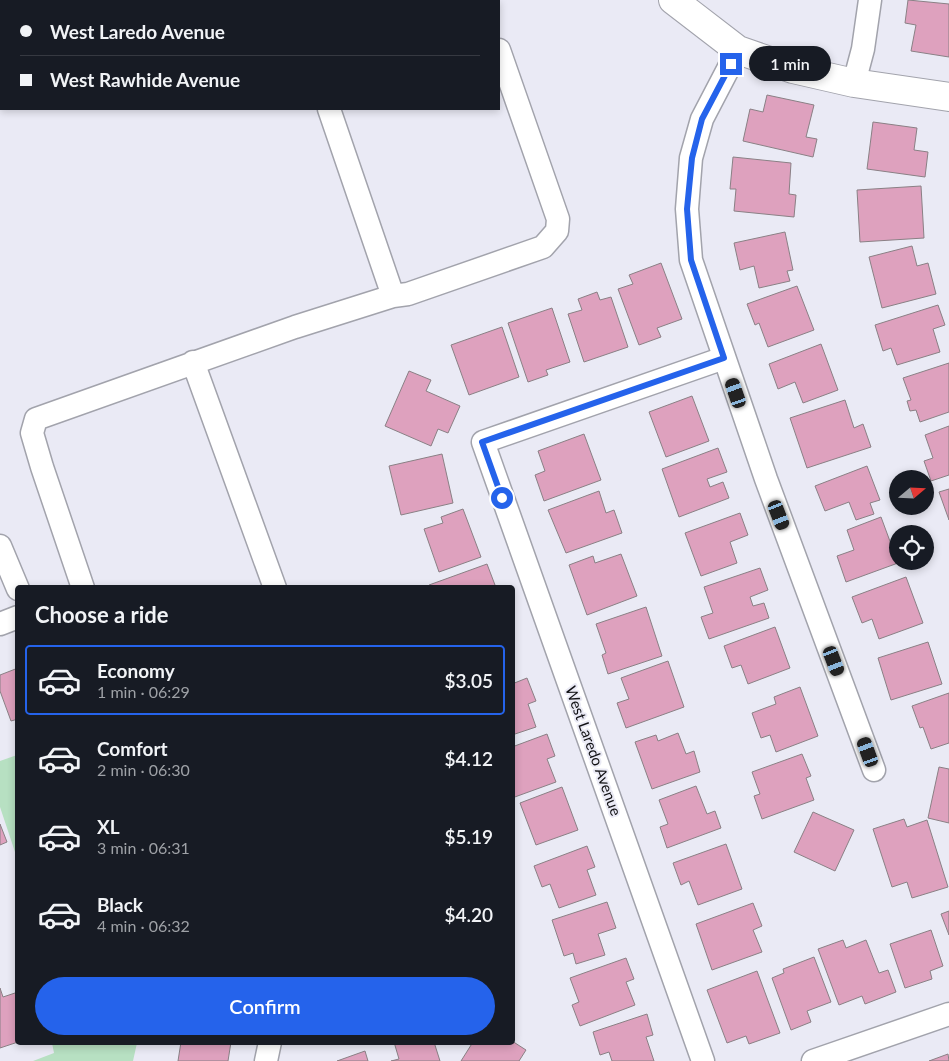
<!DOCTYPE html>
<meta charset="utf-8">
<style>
:root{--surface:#171b24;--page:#242831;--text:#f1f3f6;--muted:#9ea1a6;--line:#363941;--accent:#2563eb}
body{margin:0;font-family:Lato,sans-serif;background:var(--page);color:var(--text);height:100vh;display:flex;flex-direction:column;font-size:19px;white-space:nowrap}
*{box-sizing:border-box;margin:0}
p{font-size:16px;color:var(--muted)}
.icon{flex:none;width:28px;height:28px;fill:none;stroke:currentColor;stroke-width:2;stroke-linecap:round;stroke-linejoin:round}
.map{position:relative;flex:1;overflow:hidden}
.panel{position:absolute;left:15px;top:585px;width:500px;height:460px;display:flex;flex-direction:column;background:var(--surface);border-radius:5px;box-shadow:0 2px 8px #0003}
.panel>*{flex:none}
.banner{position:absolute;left:0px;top:0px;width:500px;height:110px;box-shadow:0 2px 8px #0003;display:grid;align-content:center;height:110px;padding:0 20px;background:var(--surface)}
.needle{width:32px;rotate:71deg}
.controls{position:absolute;left:889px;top:470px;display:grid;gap:10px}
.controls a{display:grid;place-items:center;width:45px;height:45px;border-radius:50%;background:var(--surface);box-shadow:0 2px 8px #0003;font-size:25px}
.end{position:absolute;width:22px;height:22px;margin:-11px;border:6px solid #2563eb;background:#fff;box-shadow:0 0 0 2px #fff}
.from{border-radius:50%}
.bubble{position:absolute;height:35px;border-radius:18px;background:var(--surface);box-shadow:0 2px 8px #0003;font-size:16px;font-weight:600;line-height:35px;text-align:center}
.car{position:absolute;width:15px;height:30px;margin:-15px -8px;border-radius:6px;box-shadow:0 0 4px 1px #0007;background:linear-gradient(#222 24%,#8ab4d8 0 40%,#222 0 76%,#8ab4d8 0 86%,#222 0)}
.banner b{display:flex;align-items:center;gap:18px;height:48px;font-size:19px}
.banner b+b{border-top:1px solid var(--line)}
.banner i{width:12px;height:12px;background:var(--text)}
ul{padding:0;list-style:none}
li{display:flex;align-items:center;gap:15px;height:70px;margin:0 10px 8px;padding:0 10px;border:2px solid transparent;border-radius:5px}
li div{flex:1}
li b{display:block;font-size:19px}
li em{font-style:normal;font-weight:600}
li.active{border-color:var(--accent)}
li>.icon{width:45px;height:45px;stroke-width:1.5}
h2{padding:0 20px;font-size:22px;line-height:60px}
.cta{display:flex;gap:10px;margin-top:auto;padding:10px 20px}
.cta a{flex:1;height:58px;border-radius:30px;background:var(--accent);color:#fff;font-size:20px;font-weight:600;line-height:58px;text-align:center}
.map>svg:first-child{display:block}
.green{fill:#b7e0c2}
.building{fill:#dea1be;stroke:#8a8085}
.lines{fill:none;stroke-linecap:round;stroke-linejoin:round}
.street-casing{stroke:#a2a3ac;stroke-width:25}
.secondary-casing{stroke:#a2a3ac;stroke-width:30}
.street{stroke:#fff;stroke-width:22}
.secondary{stroke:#fff;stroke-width:28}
.route{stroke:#2563eb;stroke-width:6}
.labels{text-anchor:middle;stroke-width:4;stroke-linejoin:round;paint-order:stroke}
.street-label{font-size:15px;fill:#101013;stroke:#eaeaf5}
</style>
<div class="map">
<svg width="949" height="1061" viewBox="0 0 949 1061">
<rect width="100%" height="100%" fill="#eaeaf5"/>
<path class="green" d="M17,755H18L17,858L0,807V761Z
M52,1043V1042L137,1043L133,1061H33L54,1053Z"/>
<path class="building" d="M44,0H98L43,1Z
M908,0L949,4V57L911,51L916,25L905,23Z
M767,95L814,105L806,137L817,139L813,157L743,141L750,109L763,112Z
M873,122L917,128L914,150L928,152L925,177L867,169Z
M733,157L791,163L789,194L796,195L794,217L734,211L736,189H730Z
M921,186L924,238L860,242L857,190Z
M785,232L793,270L787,271L790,281L759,288L754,266L740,270L734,243Z
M912,246L917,266L928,263L936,294L882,308L869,257Z
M661,263L682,319L657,328L661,337L639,345L618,289L633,284L629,275Z
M797,286L814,330L768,347L759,323L755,325L747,304Z
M597,292L600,300L611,297L628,347L584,362L568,314L582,310L578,299Z
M938,305L945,325L933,329L940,352L897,365L891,348L883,351L875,325Z
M552,308L570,362L546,370L548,375L528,382L508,323Z
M502,327L519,377L469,395L451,345Z
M821,344L838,390L803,403L795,382L778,389L769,364Z
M949,363V412L920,422L916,410L910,411L907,401L911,400L903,378Z
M409,371L431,380L426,391L460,406L448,433L438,429L431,446L385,426Z
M692,396L709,441L666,457L649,412Z
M845,400L854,428L863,424L871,447L807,468L790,418Z
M949,426V475L931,481L924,461L933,458L925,435Z
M584,434L601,480L544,501L535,475L545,471L538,451Z
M718,448L727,472L707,479L710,487L723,482L729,498L679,517L662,469Z
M442,454L453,503L401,515L389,466Z
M867,466L880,500L870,503L874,514L856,520L849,502L825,511L815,486Z
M949,489V520L939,492Z
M599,491L606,513L614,510L622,533L566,553L548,510Z
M463,509L481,557L439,572L424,529L443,523L441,517Z
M740,513L748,535L730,542L737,563L701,576L685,533Z
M881,517L898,563L846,582L837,556L854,550L847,530Z
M621,554L637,596L587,615L569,565L593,556L595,563Z
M487,564L495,585L489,588H430L429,585Z
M760,568L768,590L750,597L753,606L764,603L769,618L709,639L701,617L713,613L704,587Z
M906,577L923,623L879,639L872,619L862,623L852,597Z
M646,607L662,656L608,674L602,655L606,653L596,624Z
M775,627L790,668L748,684L741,665L732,668L724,646Z
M928,642L942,684L891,700L878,658Z
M668,661L684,707L626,728L617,703L629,699L621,678Z
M18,668V719L11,721L0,691V675Z
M527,678L536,701L528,704L536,727L512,735V684Z
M800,687L818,736L776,752L770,735L761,738L752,713L776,704L774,697Z
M949,693V743L931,749L923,727L920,728L912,706Z
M678,733L686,754L694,751L700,772L652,789L635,742L656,735L658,741Z
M547,734L555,756L547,759L556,782L512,798V747Z
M802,754L811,776L806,778L814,800L762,819L754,796L760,794L752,772Z
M939,767L949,769V823L928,818Z
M696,786L707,814L715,811L721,828L667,848L660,827L668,824L659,800Z
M562,787L578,830L536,845L520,803Z
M813,812L854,830L835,871L794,852Z
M904,819L907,827L927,820L948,887L912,898L907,882L892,887L873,829Z
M0,824L7,842L0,845Z
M726,844L742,889L698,905L689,881L681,885L673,863Z
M587,846L595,867L587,870L596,895L559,908L550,884L542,887L534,866Z
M607,902L616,928L598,934L605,955L576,964L573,953L564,956L552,920Z
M753,903L762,926L753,930L762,952L712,970L696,924Z
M949,911V935L941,914Z
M931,930L943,966L930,971L932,979L905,988L890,944Z
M843,940L846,948L866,940L879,973L888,970L896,992L865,1004L862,996L839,1005L818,949Z
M814,957L831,1002L807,1011L811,1022L791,1030L772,978L784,973L783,969Z
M626,958L634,979L626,982L635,1005L580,1026L572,1005L579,1002L570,978Z
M757,971L780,1033L749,1044L746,1036L727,1043L707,990Z
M0,988L3,997L18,992V1042L0,1048Z
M647,1014L653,1035L646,1037L654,1061H612L609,1052L600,1055L593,1032Z
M512,1041L526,1050L519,1061H461L473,1042Z
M181,1042H231L228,1061H178Z
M394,1042H434L440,1061H391L399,1059Z
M365,1051L368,1061H337Z
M948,1054L949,1061H929Z"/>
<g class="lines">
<g class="street-casing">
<path id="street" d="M290,0L291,1
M481,0L482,1
M738,50L702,119L691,158L687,209L691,260L766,479L874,770
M854,83L863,49L870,0
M329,109L393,296L408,294L543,247L557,231L558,219L499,50
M193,362L275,588
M0,546L18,589
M83,588L42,467L32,433L36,419L295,327L393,296
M0,624L18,617
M266,1061L270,1042
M703,1061L483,442L724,358
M813,1061L949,1014"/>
</g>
<g class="secondary-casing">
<path id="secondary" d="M673,0L738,50L793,69L854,83L949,97"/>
</g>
<use href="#street" class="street"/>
<use href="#secondary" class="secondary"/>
</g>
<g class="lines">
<path class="route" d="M502,498L482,442L724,358L691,260L687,209L692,158L702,119L731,64"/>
</g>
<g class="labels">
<g class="street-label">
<text transform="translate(593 751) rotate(70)" y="5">West Laredo Avenue</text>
</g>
</g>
</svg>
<div class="controls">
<a><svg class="needle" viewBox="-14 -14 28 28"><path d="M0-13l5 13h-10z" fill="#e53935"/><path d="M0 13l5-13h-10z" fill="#9ea1a6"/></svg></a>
<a><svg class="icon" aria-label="locate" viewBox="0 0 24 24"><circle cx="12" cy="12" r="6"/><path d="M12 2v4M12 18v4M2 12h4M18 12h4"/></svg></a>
</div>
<i class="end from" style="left:502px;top:498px"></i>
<i class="end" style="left:731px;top:64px"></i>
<div class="bubble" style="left:749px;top:46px;width:82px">1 min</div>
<i class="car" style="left:736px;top:393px;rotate:341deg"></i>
<i class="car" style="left:779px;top:515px;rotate:159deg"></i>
<i class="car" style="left:834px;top:661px;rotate:159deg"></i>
<i class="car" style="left:868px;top:752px;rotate:340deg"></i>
<div class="banner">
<b><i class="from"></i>West Laredo Avenue</b>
<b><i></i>West Rawhide Avenue</b>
</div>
<section class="panel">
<h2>Choose a ride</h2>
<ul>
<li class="active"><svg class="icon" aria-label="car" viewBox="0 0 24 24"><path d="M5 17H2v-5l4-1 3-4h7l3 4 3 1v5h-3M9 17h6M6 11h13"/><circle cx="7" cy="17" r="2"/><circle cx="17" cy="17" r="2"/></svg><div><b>Economy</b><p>1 min · 06:29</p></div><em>$3.05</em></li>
<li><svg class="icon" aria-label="car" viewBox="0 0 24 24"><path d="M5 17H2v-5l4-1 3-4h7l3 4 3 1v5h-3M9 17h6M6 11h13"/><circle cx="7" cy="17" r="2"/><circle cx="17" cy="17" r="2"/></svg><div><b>Comfort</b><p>2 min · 06:30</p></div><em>$4.12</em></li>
<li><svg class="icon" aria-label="car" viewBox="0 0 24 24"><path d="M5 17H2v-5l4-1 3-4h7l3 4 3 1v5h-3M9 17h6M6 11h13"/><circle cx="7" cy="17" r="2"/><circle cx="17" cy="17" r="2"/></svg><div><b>XL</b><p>3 min · 06:31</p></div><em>$5.19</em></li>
<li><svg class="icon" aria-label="car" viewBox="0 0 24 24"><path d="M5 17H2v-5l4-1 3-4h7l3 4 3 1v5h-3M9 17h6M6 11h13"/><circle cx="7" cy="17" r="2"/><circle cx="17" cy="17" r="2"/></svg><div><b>Black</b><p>4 min · 06:32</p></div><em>$4.20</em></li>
</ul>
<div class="cta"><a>Confirm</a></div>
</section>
</div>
